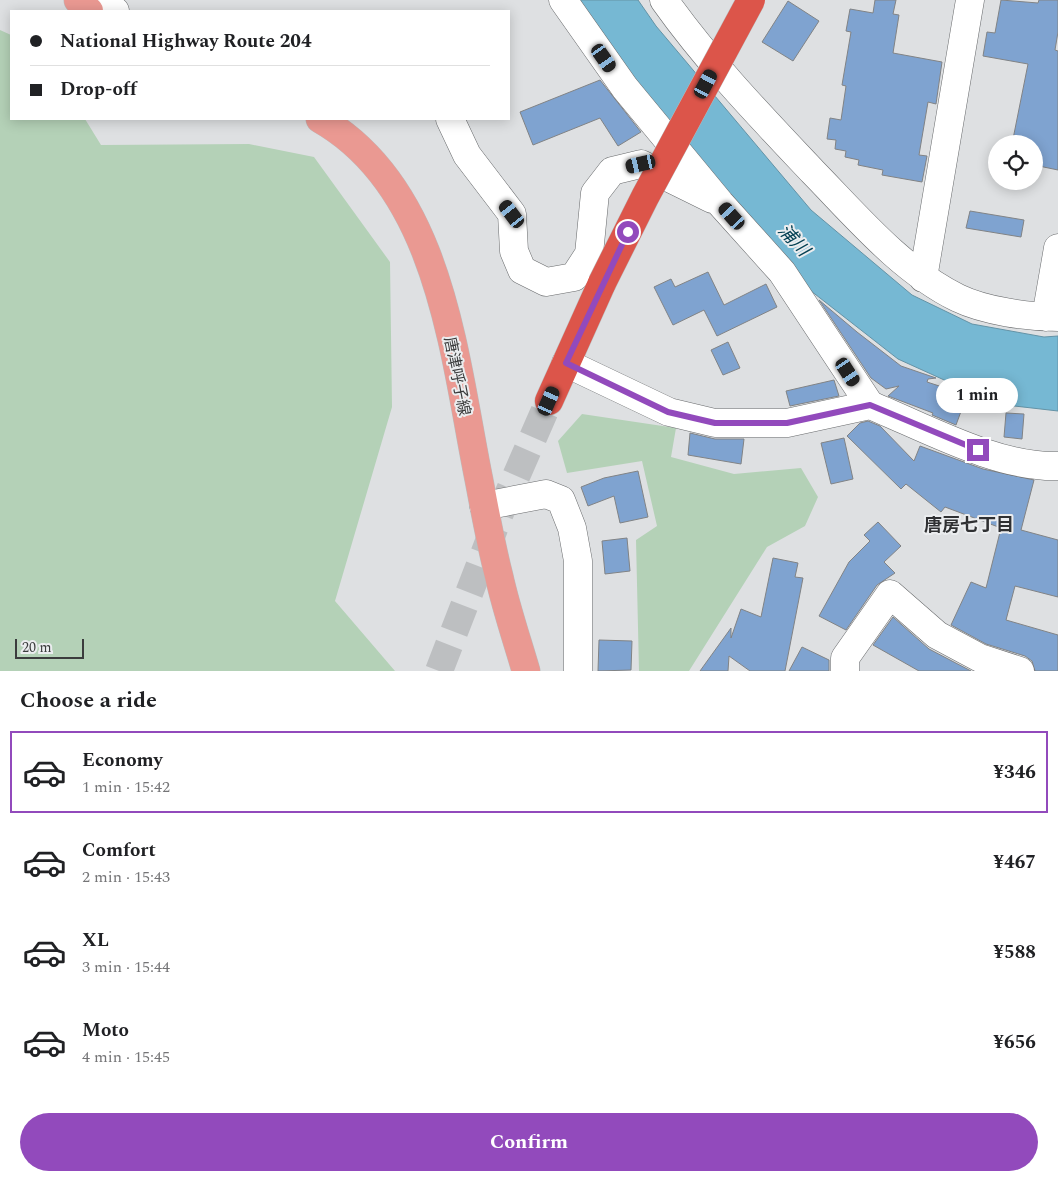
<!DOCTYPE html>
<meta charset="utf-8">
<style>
:root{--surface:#fff;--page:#f6f6f6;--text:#202124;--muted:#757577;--line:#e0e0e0;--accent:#924abc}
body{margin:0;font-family:Spectral,"Noto Sans JP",serif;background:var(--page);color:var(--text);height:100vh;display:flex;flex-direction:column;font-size:19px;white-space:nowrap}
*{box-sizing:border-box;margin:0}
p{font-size:16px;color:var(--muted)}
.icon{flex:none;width:28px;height:28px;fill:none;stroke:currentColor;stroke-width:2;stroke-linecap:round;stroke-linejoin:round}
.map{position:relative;height:671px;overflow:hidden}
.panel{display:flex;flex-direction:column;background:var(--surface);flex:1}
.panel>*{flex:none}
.hud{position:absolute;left:10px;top:10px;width:500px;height:110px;border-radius:0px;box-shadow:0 2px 12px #0003;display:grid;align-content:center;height:110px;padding:0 20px;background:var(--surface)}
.tools{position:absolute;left:988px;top:135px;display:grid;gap:10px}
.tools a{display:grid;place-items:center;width:55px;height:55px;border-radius:50%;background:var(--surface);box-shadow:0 2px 12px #0003;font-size:25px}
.scale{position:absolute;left:15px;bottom:12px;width:69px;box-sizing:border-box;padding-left:5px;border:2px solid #3b3c3d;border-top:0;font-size:14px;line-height:18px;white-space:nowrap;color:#3b3c3d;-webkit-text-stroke:4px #ebedef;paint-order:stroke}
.end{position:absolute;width:22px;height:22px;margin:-11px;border:6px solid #924abc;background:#fff;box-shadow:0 0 0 2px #fff}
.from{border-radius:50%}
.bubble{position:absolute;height:35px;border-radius:18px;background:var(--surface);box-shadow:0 2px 12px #0003;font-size:16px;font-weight:700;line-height:35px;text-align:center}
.car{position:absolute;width:15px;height:30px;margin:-15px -8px;border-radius:6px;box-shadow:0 0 4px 1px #0007;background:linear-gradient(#222 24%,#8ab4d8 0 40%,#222 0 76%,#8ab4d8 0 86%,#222 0)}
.hud b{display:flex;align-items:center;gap:18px;height:48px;font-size:19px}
.hud b+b{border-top:1px solid var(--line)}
.hud i{width:12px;height:12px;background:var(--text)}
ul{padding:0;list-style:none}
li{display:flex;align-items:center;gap:15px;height:82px;margin:0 10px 8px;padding:0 10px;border:2px solid transparent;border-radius:0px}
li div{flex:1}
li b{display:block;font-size:19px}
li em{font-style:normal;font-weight:700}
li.active{border-color:var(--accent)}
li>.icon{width:45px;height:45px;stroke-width:1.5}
h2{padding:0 20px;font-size:22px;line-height:60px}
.cta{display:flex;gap:10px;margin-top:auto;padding:10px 20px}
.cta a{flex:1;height:58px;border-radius:30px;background:var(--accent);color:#fff;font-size:20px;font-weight:700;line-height:58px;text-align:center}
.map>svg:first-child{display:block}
.green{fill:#b4d1b7}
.water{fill:#76b8d3;stroke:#6493a6}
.building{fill:#7fa3d0;stroke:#818385}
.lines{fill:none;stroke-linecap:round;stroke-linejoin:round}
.highway-tunnel{stroke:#bdbfc1;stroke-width:28;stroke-dasharray:28 14;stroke-linecap:butt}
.minor-casing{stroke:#696b6d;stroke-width:29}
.major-casing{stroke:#bcbdbd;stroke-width:29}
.highway-casing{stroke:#bcbdbd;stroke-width:29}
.minor{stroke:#fff;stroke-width:28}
.major{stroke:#ea9992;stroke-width:28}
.highway{stroke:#dc554a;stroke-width:28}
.highway-bridge-casing{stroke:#bcbdbd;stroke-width:29;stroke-linecap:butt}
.highway-bridge{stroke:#dc554a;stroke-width:28}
.route{stroke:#924abc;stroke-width:6}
.labels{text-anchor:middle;stroke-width:4;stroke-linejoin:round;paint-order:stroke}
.street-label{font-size:16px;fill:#3b3c3d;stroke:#ebedef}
.water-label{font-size:18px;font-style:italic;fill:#054154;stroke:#ebedef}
.neighbourhood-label{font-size:18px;font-weight:bold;fill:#2f3032;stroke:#ebedef}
</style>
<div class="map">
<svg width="1058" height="671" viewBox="0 0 1058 671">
<rect width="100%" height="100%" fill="#dee0e2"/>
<path class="green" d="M0,30L11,35V119H85L101,145L249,144L314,157L390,262L392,407L335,601L395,671H0Z
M582,414L676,428L671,457L734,474L801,468L818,497L805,526L767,547L689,671H639L636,540L657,526L642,461L567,473L558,441Z"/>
<path class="water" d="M579,0H638L656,26L811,210L912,295L972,324L1044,337L1058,336V411L997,404L898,359L797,280L699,174Z"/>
<path class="building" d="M875,0H896L893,14L899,15L893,53L942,62L936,104L928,102L919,155L927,156L922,182L882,175L883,170L858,165L859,160L845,157L846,151L835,149L836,140L827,139L830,118L841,120L846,86L842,85L851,32L846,31L850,9L873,13Z
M1001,0L1038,3L1039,0H1058V32L1055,50L1058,51V170L1034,165V144H1012L1028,64L983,56L987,32L995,33Z
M788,1L819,21L793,61L762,42Z
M600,80L641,132L618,146L600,118L533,145L520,112Z
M970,211L1024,220L1021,237L966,228Z
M708,272L724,305L766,284L777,307L717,336L704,310L673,325L654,287L671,279L675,287Z
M819,300L857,332L901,366L936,378L928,379L927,382L967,395L956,425L932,415L933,413L888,396L899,386L886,389L871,378Z
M728,342L740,368L723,375L711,350Z
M834,380L839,396L790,406L786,391Z
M1006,413L1024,414L1022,439L1004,437Z
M868,421L880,426L914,461L920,446L983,469L1034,480L1021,530L1058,540V597L1015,586L1006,620L1058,635V671H1035L1032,661L1025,656L986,644L951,625L971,582L986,588L1001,528L945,507L941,512L906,484L901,489L847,436L860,423Z
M690,433L715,439H744L741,464L688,455Z
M844,438L853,479L831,484L821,443Z
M638,471L648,517L620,523L614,496L588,506L581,487L604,478Z
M878,522L901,546L884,562L895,573L877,585L846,630L819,616L849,562L870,541L864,535Z
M627,538L630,571L605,574L602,541Z
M773,558L798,563L795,577L803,578L785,671H750L729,656L728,671H700L731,628V638L741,609L761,617Z
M893,617L929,649L971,671H919L873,645Z
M599,640L632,641L631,670L598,671Z
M802,647L829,660V671H789Z"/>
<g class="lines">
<path class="highway-tunnel" d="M439,671L500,513L549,401"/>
<g class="minor-casing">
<path id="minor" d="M99,0L115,11
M563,0L625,88L720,203L782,272L870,405L787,423H715L669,412L566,363
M664,0C708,62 761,117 813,172C857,217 901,270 958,298C985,311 1028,317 1058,317
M450,119L467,155L512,214L514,251L522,270L546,282L574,277L589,254L595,193L612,171L641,164L712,199
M923,278L970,0
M1046,317L1058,248
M870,405C926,428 998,468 1058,466
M484,506L546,494L561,500L572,528L578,561V671
M845,671V658L890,594L937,635L980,658L1020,671"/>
</g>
<g class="major-casing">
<path id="major" d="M78,0L89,11
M320,119C441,188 454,357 479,480C485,512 491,545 499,576C506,608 517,640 526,671"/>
</g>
<g class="highway-casing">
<path id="highway" d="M549,401L602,283"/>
</g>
<use href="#minor" class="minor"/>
<use href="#major" class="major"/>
<use href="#highway" class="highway"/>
<g class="highway-bridge-casing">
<path id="highway-bridge" d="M602,283L645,197L751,0"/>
</g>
<use href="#highway-bridge" class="highway-bridge"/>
</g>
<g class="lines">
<path class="route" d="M628,232L566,363L668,412L715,423H787L870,405L978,450"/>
</g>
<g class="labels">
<g class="street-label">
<text transform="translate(458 376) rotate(79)" y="6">唐津呼子線</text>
</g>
<g class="water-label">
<text transform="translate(794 240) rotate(47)" y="6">浦川</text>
</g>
<g class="neighbourhood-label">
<text x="969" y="531">唐房七丁目</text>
</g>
</g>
</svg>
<div class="tools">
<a><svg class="icon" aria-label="locate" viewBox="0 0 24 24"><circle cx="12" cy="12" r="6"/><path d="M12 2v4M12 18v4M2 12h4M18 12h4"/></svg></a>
</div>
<div class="scale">20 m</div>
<i class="end from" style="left:628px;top:232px"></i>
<i class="end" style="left:978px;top:450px"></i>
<div class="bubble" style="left:936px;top:378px;width:82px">1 min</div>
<i class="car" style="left:604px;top:58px;rotate:145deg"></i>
<i class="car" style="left:706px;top:84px;rotate:28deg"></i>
<i class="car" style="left:641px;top:164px;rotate:257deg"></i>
<i class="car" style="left:512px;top:214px;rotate:323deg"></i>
<i class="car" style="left:732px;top:216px;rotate:318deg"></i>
<i class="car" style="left:848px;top:372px;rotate:147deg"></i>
<i class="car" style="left:549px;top:401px;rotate:24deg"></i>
<div class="hud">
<b><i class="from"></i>National Highway Route 204</b>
<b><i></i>Drop-off</b>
</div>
</div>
<section class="panel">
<h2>Choose a ride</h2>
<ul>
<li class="active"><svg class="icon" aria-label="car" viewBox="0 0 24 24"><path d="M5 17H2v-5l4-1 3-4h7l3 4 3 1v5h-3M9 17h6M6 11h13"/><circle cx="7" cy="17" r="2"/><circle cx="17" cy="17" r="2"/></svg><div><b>Economy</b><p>1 min · 15:42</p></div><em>¥346</em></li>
<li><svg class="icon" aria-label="car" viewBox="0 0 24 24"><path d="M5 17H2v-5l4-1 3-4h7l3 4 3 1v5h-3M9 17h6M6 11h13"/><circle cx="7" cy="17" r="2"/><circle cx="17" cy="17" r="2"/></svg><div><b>Comfort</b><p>2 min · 15:43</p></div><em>¥467</em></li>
<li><svg class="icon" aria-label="car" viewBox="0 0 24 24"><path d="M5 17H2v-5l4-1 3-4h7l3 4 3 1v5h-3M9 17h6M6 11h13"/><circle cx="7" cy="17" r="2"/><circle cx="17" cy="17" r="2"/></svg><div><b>XL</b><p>3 min · 15:44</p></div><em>¥588</em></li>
<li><svg class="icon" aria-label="car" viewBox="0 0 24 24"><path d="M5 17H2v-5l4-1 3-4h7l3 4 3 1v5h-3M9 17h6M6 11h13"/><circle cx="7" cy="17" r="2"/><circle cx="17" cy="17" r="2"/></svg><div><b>Moto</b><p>4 min · 15:45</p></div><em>¥656</em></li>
</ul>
<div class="cta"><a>Confirm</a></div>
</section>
